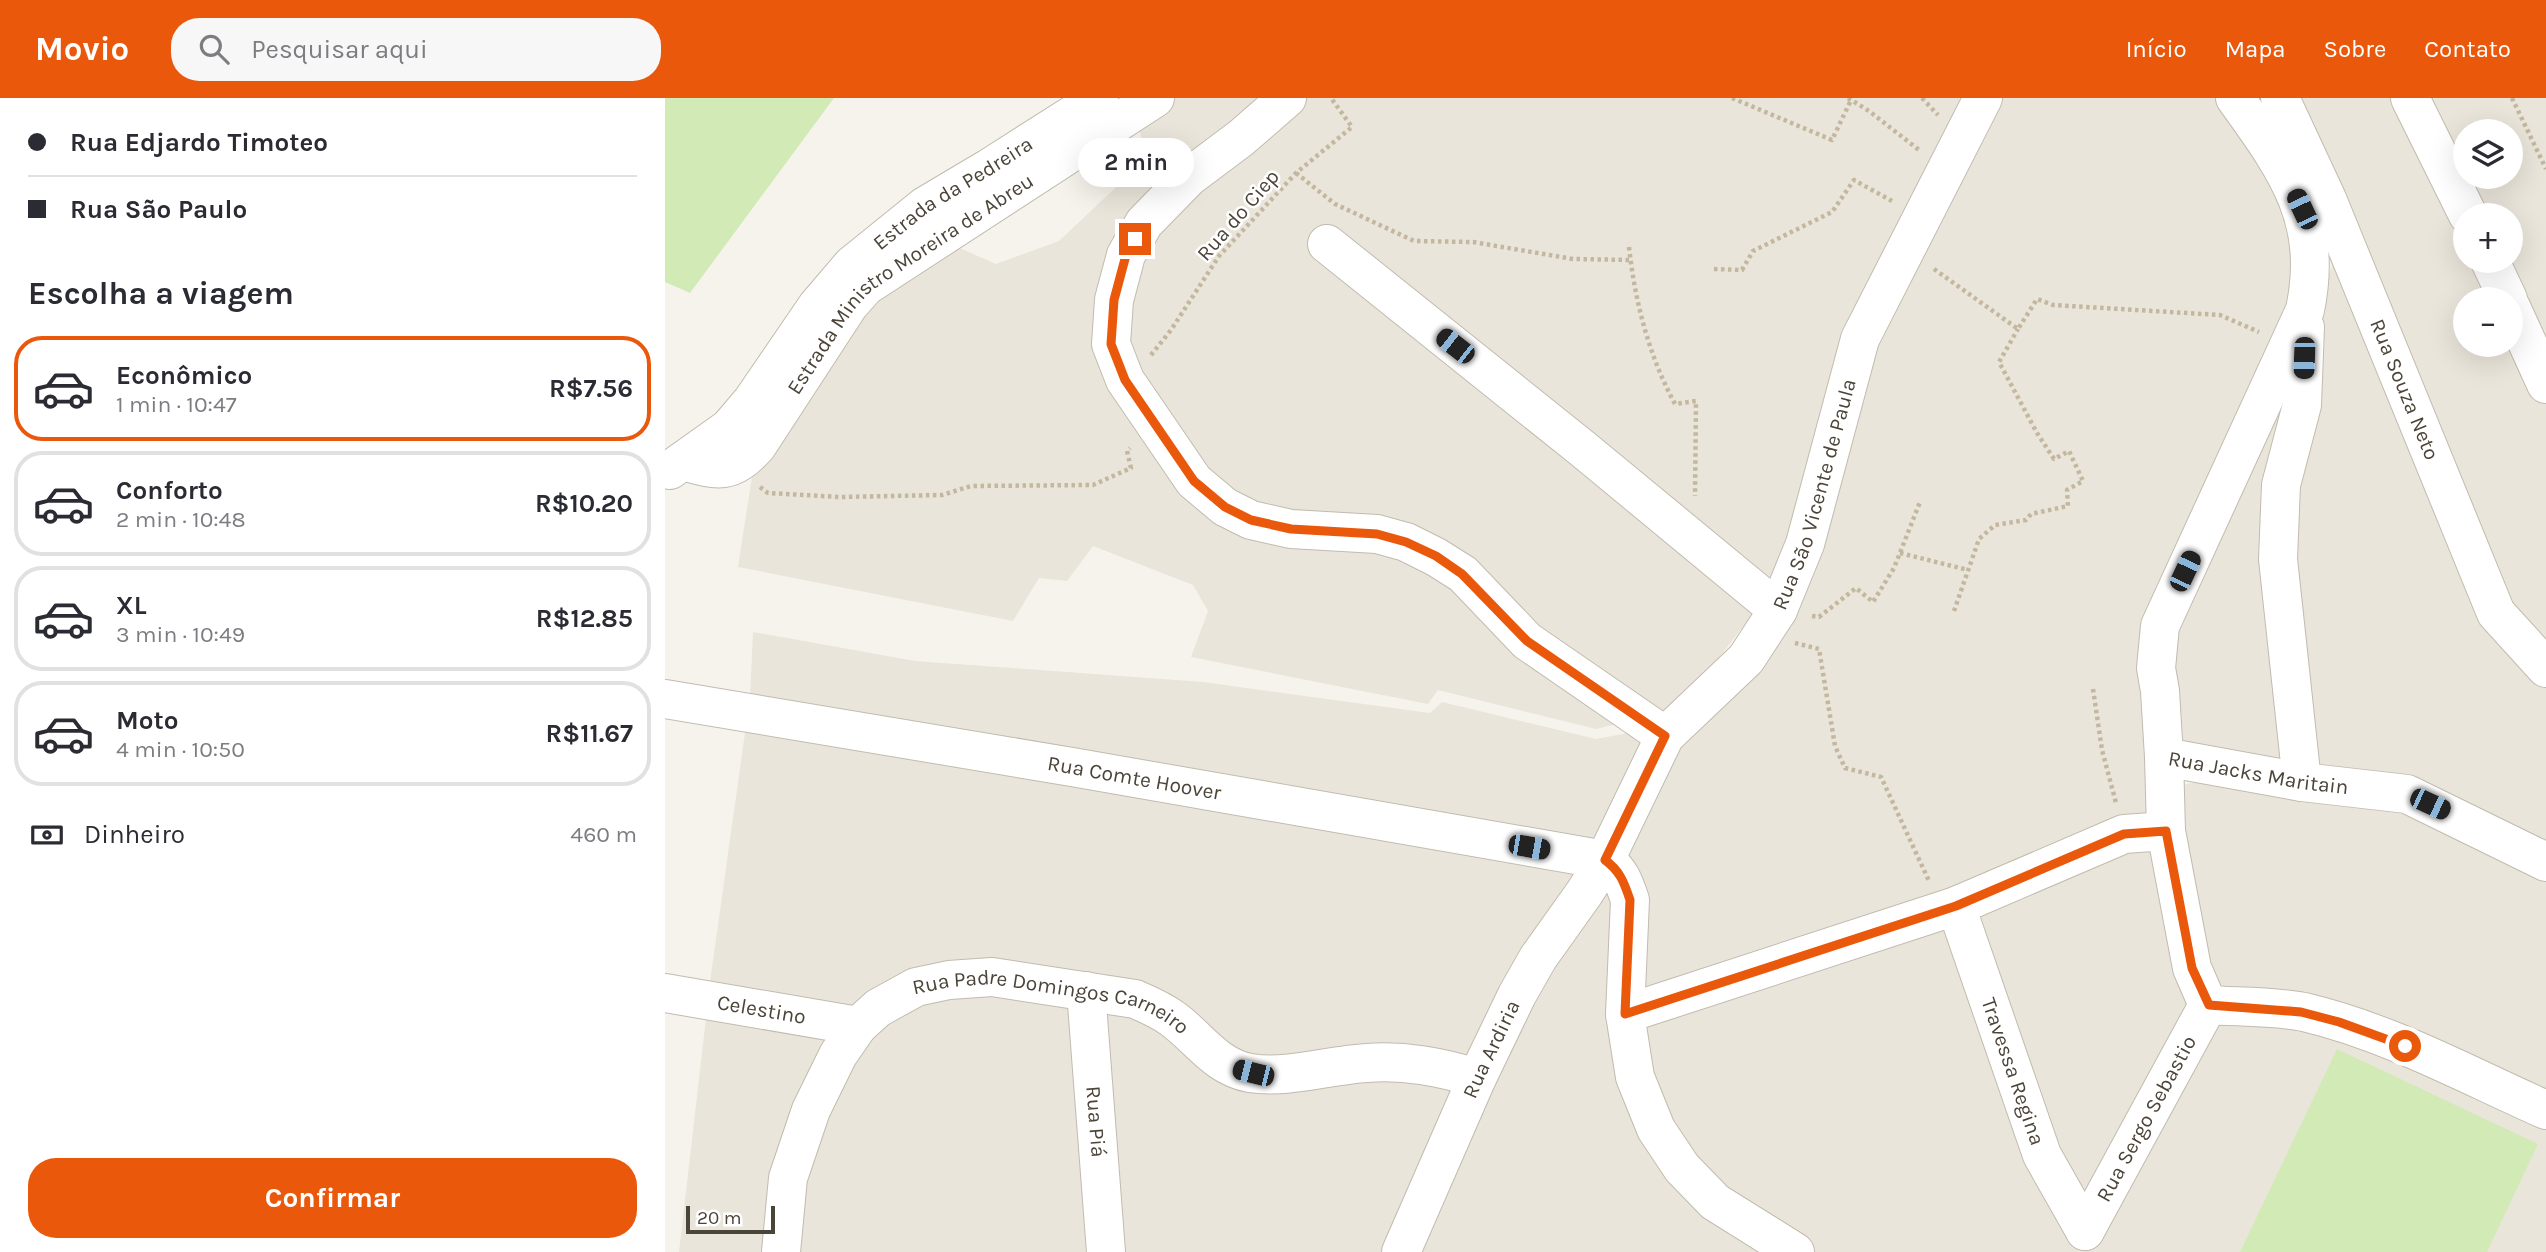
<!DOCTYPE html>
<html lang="pt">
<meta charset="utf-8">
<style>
:root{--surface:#fff;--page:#f7f7f7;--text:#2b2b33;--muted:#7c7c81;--line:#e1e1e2;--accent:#ea580c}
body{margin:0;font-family:Karla,sans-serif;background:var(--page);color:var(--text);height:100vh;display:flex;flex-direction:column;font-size:26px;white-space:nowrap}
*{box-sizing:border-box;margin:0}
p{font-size:23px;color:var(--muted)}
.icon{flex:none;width:38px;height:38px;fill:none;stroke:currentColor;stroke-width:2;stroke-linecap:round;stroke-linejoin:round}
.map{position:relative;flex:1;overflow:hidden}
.details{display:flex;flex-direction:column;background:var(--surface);width:665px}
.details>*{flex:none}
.top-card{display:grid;align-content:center;height:154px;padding:0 28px;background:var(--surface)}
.controls{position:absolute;left:1788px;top:21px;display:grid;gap:14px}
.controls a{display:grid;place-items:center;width:70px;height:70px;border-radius:50%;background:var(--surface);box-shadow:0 7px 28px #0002;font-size:35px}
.scale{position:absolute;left:21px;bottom:18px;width:89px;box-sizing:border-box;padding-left:7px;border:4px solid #4b4439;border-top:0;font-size:19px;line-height:24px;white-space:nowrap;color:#4b4439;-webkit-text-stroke:5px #fff;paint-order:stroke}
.end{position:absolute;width:32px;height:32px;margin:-16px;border:9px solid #ea580c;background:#fff;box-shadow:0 0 0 4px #fff}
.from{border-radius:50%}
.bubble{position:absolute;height:49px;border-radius:24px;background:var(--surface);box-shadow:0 7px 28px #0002;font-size:23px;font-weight:700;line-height:49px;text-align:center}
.car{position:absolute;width:21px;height:42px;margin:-21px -10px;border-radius:9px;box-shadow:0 0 5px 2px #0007;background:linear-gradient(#222 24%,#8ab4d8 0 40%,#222 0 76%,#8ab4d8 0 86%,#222 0)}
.top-card b{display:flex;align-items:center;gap:24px;height:66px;font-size:26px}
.top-card b+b{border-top:2px solid var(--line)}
.top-card i{width:18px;height:18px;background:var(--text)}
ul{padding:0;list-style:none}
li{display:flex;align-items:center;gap:21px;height:105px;margin:0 14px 10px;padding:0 14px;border:4px solid var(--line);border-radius:28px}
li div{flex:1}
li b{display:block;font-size:26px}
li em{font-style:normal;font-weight:700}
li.active{border-color:var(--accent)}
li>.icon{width:63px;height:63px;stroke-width:1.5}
h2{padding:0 28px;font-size:32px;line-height:84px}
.pay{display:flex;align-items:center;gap:18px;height:77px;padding:0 28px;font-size:26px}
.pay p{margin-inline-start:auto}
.primary-button{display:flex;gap:14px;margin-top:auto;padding:14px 28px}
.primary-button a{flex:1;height:80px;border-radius:28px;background:var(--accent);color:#fff;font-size:28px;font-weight:700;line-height:80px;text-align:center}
header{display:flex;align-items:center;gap:42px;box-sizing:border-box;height:98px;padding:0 35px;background:var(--accent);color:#fff}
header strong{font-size:33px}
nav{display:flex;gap:38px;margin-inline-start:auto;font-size:24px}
.search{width:490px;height:63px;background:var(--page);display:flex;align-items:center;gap:18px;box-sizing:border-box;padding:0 24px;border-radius:28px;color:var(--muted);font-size:26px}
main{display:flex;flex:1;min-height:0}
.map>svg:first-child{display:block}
.residential{fill:#eae5da;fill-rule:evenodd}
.green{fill:#d2eab5}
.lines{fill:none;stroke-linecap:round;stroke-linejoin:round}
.minor-casing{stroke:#c2bbae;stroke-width:40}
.path{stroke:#c4b79f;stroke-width:4.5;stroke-dasharray:3.5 3.5;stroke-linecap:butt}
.minor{stroke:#fff;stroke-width:38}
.route{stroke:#ea580c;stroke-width:9}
.labels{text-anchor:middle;stroke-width:5;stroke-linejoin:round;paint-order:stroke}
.street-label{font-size:21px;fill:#4b4439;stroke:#fff}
</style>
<header>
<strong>Movio</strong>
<div class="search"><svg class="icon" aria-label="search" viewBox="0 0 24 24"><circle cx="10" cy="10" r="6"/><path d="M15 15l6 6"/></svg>Pesquisar aqui</div>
<nav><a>Início</a><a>Mapa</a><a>Sobre</a><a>Contato</a></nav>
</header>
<main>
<section class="details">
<div class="top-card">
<b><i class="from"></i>Rua Edjardo Timoteo</b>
<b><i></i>Rua São Paulo</b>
</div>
<h2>Escolha a viagem</h2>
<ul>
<li class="active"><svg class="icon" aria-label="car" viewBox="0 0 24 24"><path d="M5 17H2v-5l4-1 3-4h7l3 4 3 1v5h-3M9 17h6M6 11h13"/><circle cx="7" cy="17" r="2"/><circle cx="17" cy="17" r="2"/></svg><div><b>Econômico</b><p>1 min · 10:47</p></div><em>R$7.56</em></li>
<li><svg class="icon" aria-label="car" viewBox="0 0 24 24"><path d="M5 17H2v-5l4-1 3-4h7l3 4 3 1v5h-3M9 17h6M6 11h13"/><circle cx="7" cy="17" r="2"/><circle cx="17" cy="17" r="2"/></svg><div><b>Conforto</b><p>2 min · 10:48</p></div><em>R$10.20</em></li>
<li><svg class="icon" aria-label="car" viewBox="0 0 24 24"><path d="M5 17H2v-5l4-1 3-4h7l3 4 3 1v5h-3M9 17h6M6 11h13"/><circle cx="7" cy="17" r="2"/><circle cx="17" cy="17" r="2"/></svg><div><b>XL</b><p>3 min · 10:49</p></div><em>R$12.85</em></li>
<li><svg class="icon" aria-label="car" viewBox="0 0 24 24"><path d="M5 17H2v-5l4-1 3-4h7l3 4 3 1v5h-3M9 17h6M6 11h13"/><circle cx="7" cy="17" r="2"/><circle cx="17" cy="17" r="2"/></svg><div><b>Moto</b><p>4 min · 10:50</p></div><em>R$11.67</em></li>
</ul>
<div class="pay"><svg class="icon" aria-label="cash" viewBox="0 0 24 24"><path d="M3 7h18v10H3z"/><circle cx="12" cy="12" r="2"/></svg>Dinheiro<p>460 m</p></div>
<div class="primary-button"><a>Confirmar</a></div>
</section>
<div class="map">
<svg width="1881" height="1154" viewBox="0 0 1881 1154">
<rect width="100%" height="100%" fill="#f6f3ec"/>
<path class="residential" d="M508,0H1311L1108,490L1014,611L931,631L773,592L763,606L526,559L543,513L528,487L428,448L402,483L374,480L348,523L73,469L89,366L184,221L281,144L331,166L394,143L483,59L471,22Z
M1329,0H1570L1660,188L1667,168L1635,68L1592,0H1881V761L1731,691L1499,659L1493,690L1541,683L1733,714L1881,784V1154H14L46,877L85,599L88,534L250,563L538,584L765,615L777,604L931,641L979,632L1071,577L1204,241ZM1801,33H1846V79H1801ZM1801,117H1846V163H1801ZM1801,201H1846V247H1801Z"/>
<path class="green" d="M0,0H169L25,195L0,184Z
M1672,951L1873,1046L1822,1154H1575Z"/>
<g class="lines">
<g class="minor-casing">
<g id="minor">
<path d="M622,0L576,40L524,79L479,125L461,157L449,202L446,246L460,282L529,383L560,409L586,422L626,431L712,436L741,444L771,459L798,476L862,543L1000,638"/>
<path id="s1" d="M1570,0C1621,71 1659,121 1640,212L1495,528L1491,570L1495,593L1499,659L1637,684L1742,696L1881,764"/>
<path id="s2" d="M1615,0L1662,101L1831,515L1881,570"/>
<path d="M1745,0L1803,117"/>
<path d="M662,146L918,351L1113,512"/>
<path d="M1825,163L1843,201"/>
<path d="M1846,209L1881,286"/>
<path id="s3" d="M18,363C53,373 66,377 92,348L184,207L201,188L490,0"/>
<path id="s4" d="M5,372L64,330L87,303L152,208L187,167L260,108L324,70L434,0"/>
<path id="s5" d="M0,601L407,669L940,762C955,773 959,784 965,802L960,916L970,979L991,1031L1017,1070L1050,1104L1130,1154"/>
<path d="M1499,659L1501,733L1527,870L1543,907C1574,909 1609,908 1639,914C1724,934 1802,977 1881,1012"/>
<path d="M1637,684L1613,461L1616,387L1637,307L1640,229"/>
<path id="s6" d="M1291,808L1377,1057L1420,1133"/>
<path id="s7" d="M421,893L441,1154"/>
<path id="s8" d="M0,895L193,928"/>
<path d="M960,916L1291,808L1459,736L1501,733"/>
<path id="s9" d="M1420,1133L1543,907"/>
<path id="s10" d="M116,1154L123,1080L146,1012L173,957L193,928L213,910L251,889L284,882L327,879L470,901C484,907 496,912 508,921C534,940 551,969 585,975C623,981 664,967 702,965C740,962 775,969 812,980"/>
<path id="s11" d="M736,1154L812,980L852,897L873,860L920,794L940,762L1000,638L1081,561L1113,512L1140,446L1195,241L1318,0"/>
</g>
</g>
<path class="path" d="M1067,0L1167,42L1186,2
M1183,0L1204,13L1254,52
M1257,0L1273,17
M1847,0L1881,71
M631,75L670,106L749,143L808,144L908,161L965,162
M964,149C970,204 984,258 1010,306L1031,303L1030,398
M1049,171L1077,172L1088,153L1167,114L1189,82L1227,103
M1269,171L1353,231L1372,201L1388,207L1555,217L1594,234
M486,257L506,232L554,158L631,75L687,29L666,0
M95,389L103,395L175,399L277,397L306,388L428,387L466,370L462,353L465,350
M1235,455L1303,472
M1289,513L1314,441L1330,427L1361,422L1366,416L1403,408L1402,392L1418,383L1404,353L1389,361L1372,335L1334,264L1353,231
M1147,518L1154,519L1191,490L1208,504L1229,470L1255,404
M1130,545L1154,551L1170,648L1180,670L1216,679L1264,783
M1428,591L1437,652L1451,705"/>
<use href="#minor" class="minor"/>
</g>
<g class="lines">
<path class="route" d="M470,141L461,157L449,202L446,246L460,282L529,383L560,409L586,422L626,431L712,436L741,444L771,458L797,476L862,543L1000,638L940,762C955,773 959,784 965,802L960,916L1291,808L1459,736L1501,733L1527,870L1544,907L1636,914L1674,924L1740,948"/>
</g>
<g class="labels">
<g class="street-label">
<text dy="7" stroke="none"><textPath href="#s4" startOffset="401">Estrada da Pedreira</textPath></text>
<text transform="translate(573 117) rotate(-49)" y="7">Rua do Ciep</text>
<text dy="7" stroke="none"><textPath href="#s3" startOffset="310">Estrada Ministro Moreira de Abreu</textPath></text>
<text dy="7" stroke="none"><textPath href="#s2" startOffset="317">Rua Souza Neto</textPath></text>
<text dy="7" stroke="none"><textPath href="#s11" startOffset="873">Rua São Vicente de Paula</textPath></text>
<text dy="7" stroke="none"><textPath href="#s1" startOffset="807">Rua Jacks Maritain</textPath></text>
<text dy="7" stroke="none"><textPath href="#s5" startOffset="476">Rua Comte Hoover</textPath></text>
<text dy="7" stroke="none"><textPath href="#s8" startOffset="98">Celestino</textPath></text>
<text dy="7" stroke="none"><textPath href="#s10" startOffset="452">Rua Padre Domingos Carneiro</textPath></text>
<text dy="7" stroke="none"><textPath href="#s11" startOffset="222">Rua Ardiria</textPath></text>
<text dy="7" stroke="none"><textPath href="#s6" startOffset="175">Travessa Regina</textPath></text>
<text dy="7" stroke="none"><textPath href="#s9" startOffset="128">Rua Sergo Sebastio</textPath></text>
<text dy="7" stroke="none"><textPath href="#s7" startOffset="131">Rua Piá</textPath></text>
</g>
</g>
</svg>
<div class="controls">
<a><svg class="icon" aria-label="layers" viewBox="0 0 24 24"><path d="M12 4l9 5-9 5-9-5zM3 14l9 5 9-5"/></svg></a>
<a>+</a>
<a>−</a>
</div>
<div class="scale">20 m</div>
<i class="end from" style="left:1740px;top:948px"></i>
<i class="end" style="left:470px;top:141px"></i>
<div class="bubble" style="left:413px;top:40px;width:116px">2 min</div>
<i class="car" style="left:1637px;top:111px;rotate:335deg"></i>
<i class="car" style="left:790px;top:248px;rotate:308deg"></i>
<i class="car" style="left:1639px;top:260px;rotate:182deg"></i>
<i class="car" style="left:1520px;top:473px;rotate:25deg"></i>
<i class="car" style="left:1765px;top:706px;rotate:115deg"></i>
<i class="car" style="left:864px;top:749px;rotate:100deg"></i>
<i class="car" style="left:588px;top:975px;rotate:284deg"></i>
</div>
</main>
